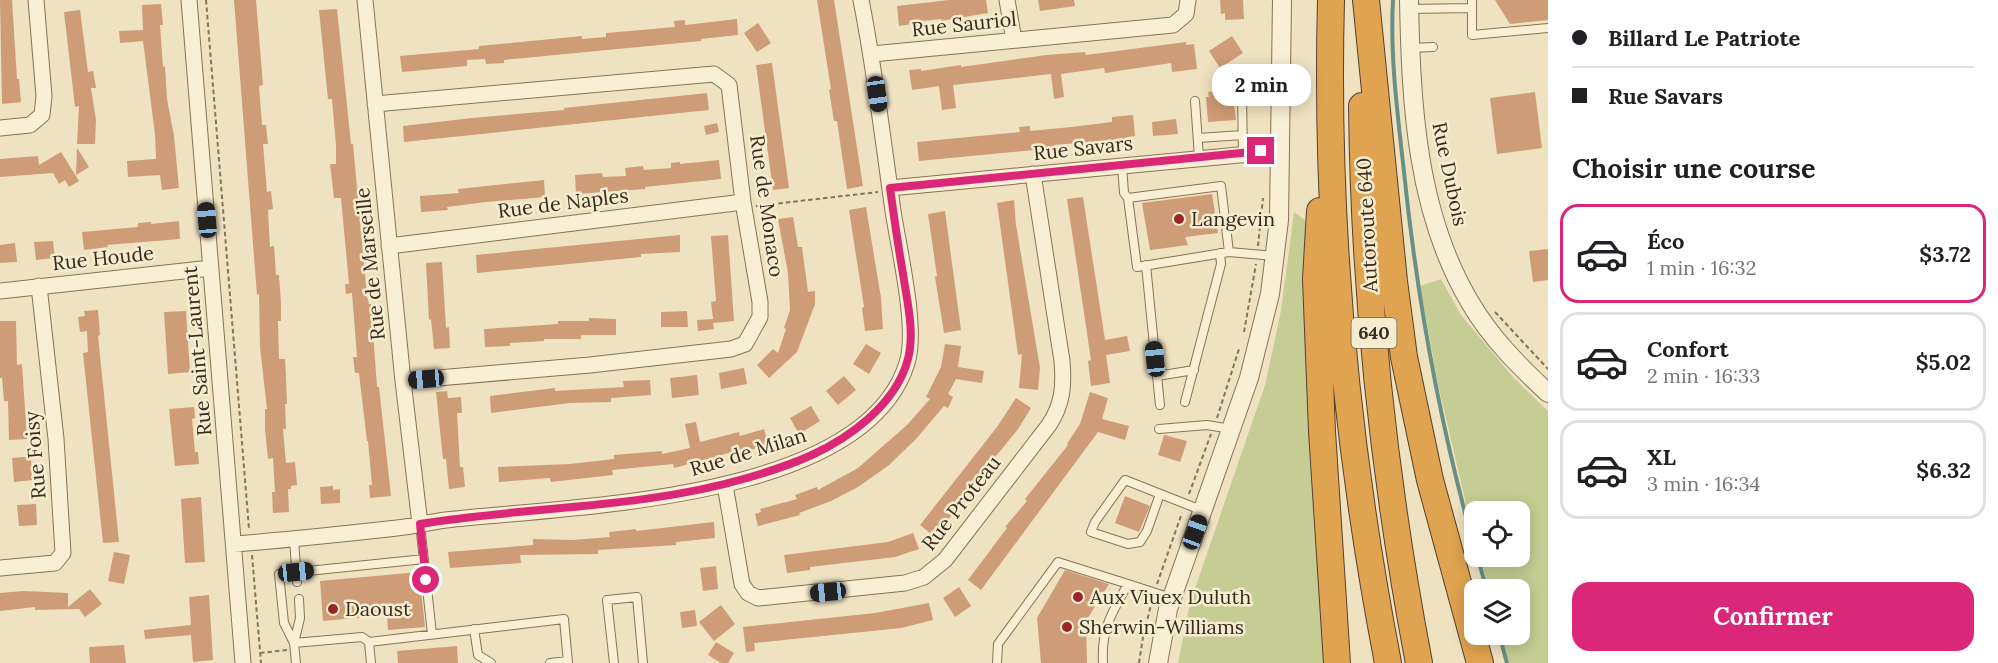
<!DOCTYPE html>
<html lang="fr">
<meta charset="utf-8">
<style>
:root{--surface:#fff;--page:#f6f6f6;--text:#202124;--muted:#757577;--line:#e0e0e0;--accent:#db2777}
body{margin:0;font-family:Lora,serif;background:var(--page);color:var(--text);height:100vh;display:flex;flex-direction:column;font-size:22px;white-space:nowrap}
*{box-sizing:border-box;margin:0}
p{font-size:20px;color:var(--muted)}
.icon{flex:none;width:33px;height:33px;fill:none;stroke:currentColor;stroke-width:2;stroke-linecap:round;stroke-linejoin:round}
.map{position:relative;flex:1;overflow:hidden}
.details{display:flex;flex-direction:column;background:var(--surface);width:450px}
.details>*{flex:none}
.top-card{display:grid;align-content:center;height:132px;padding:0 24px;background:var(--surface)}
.buttons{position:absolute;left:1464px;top:501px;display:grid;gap:12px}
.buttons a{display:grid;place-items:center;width:66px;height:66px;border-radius:12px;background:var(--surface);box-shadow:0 3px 15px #0003;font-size:30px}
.end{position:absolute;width:27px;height:27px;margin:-14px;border:8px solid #db2777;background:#fff;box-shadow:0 0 0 3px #fff}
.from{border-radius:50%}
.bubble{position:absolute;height:42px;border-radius:18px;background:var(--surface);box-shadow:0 3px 15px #0003;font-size:20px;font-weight:700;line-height:42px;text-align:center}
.car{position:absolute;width:18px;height:36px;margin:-18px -9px;border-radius:8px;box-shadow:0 0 4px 2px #0007;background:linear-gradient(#222 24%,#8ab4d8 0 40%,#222 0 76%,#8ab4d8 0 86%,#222 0)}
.top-card b{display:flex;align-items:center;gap:21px;height:57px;font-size:22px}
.top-card b+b{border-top:2px solid var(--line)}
.top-card i{width:15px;height:15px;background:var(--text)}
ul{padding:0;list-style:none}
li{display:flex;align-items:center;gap:18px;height:99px;margin:0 12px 9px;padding:0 12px;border:3px solid var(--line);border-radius:18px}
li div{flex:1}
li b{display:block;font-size:22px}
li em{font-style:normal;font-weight:700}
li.on{border-color:var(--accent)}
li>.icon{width:54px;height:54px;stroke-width:1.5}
h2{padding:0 24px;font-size:27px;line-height:72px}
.action{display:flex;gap:12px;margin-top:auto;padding:12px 24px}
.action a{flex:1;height:69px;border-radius:18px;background:var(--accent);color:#fff;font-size:24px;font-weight:700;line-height:69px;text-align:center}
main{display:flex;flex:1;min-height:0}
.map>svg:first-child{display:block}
.green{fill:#c5cd94}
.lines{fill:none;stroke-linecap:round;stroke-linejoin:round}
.stream{stroke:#6a8f86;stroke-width:4}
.building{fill:#ce9c76}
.service-casing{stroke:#887358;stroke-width:10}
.minor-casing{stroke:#887358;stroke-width:17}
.tertiary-casing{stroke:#887358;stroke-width:20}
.motorway-casing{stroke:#56402d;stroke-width:28}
.path{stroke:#887358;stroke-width:2;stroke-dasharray:4.5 3;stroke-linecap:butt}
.service{stroke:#f9efd4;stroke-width:8}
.minor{stroke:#f9efd4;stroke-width:15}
.tertiary{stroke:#f9efd4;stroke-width:18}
.motorway{stroke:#e0a34f;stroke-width:26}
.route{stroke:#db2777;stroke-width:8}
.poi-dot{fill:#982827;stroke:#f6ecd0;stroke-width:2}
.labels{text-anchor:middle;stroke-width:5;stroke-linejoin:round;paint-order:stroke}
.shield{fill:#f6ecd0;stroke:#716453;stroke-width:1.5}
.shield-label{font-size:18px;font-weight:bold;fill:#382a1d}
.street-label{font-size:20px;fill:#382a1d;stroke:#f6ecd0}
.poi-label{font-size:20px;fill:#382a1d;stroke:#f6ecd0;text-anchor:start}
</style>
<main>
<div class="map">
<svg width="1548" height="663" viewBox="0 0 1548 663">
<rect width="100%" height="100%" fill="#efe2c1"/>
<path class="green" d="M1294,212L1305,220L1318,534L1326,663H1178L1190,603L1265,385L1281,311Z
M1441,279L1461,315L1513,377L1548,411V663H1509L1501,635L1520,634V590L1489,589L1480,557L1520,556V512H1474V538L1438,384L1420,286Z"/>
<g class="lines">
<path class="stream" d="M1393,0C1390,54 1397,109 1403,163C1416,292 1439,421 1474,546
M1477,556L1487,590
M1499,634L1507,663"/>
</g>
<path class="building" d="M0,0H12L17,79H19L21,102L2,104Z
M234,0H256L263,85L259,86L262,125H266L268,144H263L267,192L271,191L273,209L268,210L270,247L274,246L276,275H279L281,303V321H278L279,359H285L286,377L287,404H285L286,429H283L286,463L295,462L297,485L291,486V489H288L289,512L273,513L272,492H275L273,458L268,459L265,429V409H267L260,347L259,294L257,295Z
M817,0H834L863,186L847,189L837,121H834L829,90L831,89Z
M949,0H986L988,13L941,21V19L911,22L912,24L899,26L897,6Z
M1038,0H1074L1075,6L1040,11Z
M1220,0H1243L1244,19L1225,20V13L1221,14Z
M1495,0H1548V20L1510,24Z
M161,4L163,25H160L163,67L165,66L167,99L174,136L179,188L162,190L160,175L128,177L127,161L156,159L155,134L143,41L120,43L119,31L143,30L142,5Z
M337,9L351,144H353L367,296L369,304H371L377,387H379L391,496L370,498L369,485H372L368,441H367L359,373H355L353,357H357L352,293L346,294L345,284H349L341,198H334L330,164H336V145L332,99H328L319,10Z
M80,10L88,72L93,71L96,88H91L96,120L95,144H77L79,106L75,107L64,12Z
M737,19L738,35L701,39V41L504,60V63L486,64L485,59L467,60V66L402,72L400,56L479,49V46L582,36V39L606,37V33L675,27L674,21L685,20V25Z
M758,23L771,43L757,52L744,33Z
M1232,36L1243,53L1220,68L1209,51Z
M1186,42V45L1194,44L1197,69L1172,72L1171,63L1105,73L1104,68L1061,74L1064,97L1054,99L1051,74L953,85L956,108L942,110L939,86L912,90L909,70L921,69V71L961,65V67L1046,55L1085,52L1086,55Z
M772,63L789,188L773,190L756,65Z
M1231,89L1232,95H1233L1236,120L1208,122L1206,97H1209L1208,92Z
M1535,92L1542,148L1497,154L1490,98Z
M707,93L709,110L404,142L403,126L472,118L564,110V108Z
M1133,115L1135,136L1128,137V139L1054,145V148L919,161L917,142L1020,132L1019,127L1030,126V131L1071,127L1112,122V117Z
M1176,119L1178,134L1153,136L1152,122Z
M717,123L719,132L706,135L704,126Z
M77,148L89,167L76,175Z
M61,152L79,181L69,187L65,180L59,184L53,173L0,177V159L38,156L39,165Z
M719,160L721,179L645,187V189L576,194L575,175L602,173L603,177L626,176L625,168L643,166L644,170L671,168V163L680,162V164Z
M544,180L545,197L486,202L447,207L448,210L421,212L420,196L459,193L458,189Z
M1212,194L1218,233L1185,237L1188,245L1150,250L1142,203Z
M1083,197L1105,340L1127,336L1130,351L1106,355L1110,383L1091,386L1088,361L1091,360L1067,199Z
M1014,200L1016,225L1040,368L1038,390L1019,388L1022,354L1018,355L997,203Z
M866,207L881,298L883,329L865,331L862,308L864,307L849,210Z
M945,211L961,330L944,333L935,277L937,276L928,214Z
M793,217L798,247H802L808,292L815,291V304L797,352L769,378L757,365L773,349L778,353L786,329L784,328L790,310L788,273L778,219Z
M179,221L180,239L107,245L108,247L84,250L82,232L138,227V223L151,222V224Z
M680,235V252L641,254V257L477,273L476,255Z
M728,235L734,321L713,323L714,329L698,331L697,320L713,319L711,302L716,301L711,236Z
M53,241L55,258L36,260L34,242Z
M15,243L17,262L0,263V245Z
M1548,249V280L1533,282L1529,251Z
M442,262L446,328L449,327L450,348L434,349L431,319L429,320L426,263Z
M98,310L100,335L98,336L119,542L103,543L83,353L88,352L87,331L80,332L78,317L85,316L84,311Z
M186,311L190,372L168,374L164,312Z
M687,311L688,327H661V312Z
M589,318L616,319V335H581V339H544V341L510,343V346L485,347L484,329L558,324V321H589Z
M0,321H16L17,365L22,364L27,439L9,440L8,401H4L2,378H0Z
M866,344L881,353L869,374L853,364Z
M945,344L961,346L958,367L984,371L982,383L956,379L948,394L953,397L948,408L944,406L916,439L889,465L858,487L831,501L799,513L800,515L758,526L755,514L761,512L760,509L797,499L795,495L817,487L818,490L858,468L907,425L930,399L926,397L941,367Z
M744,368L747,384L721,389L719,373Z
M697,375L699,395L672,398L670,378Z
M844,376L856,390L838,405L826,391Z
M650,380L651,395L611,398V402L570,403L491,413L490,396L555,388V391L624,387L623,381Z
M447,391L448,398L461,397L462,413H457L460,467H463L465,487L449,489L446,459H443L436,392Z
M1090,392L1108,398L1102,419L1129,426L1125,440L1098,432L981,590L968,580L1007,528L1005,527L1027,501L1025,499L1068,445L1067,444L1080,424Z
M1016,398L1031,408L1018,429L961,499L963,500L935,537L920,525L997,427Z
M811,406L820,421L799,434L790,418Z
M194,407L195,418L192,419L195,452H198L199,464L175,466L169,409Z
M696,422L700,442L739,432L740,436L764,429L768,444L748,451L747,448L674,468L673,464L612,470L613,475L551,482L550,478L499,482L498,467L570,464L614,459V455L662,451V454L690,448L685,424Z
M1164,435L1187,441L1180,462L1158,455Z
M24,457H31L32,480L14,482L12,458Z
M333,486V490L340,489V503L321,504L320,487Z
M1125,496L1150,506L1139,532L1115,523Z
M201,497L205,562L185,563L181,499Z
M36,504L37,525L19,526L17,505Z
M714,522L715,538L676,542V545L598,550V554L520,555L521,563L450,568L448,552L533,545V539L572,540L610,537L609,532L636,529V531Z
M913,533L919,549L895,557L810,567V570L787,573L784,555L888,542Z
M114,552L130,555L124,584L108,581Z
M716,566L718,589L703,591L700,568Z
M1065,570L1109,584L1086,621L1087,663H1041L1037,618Z
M419,572L425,627L388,630L387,615L323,621L320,581Z
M959,587L971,606L955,617L943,598Z
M90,589L102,604L85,617L79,609L35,610V607L0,611V593L23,591L68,593V607Z
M209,595L213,660L193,662L191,635L145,639L144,630L191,625L189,597Z
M929,603L933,620L901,628L754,643L755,651L746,652L743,627L875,613Z
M721,605L735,624L714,641L699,622Z
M695,610L697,626L682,628L680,612Z
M716,642L734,653L728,663H721L708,655Z
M124,645L126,663H90L89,647Z
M457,646L458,663H398L397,651Z"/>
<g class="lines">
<g class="service-casing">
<path id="service" d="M1472,8V35L1548,28
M1409,9L1472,8V0
M1411,48L1433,47
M1242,95L1243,153
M1195,101L1199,157
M1198,138L1243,135
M1122,165L1124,193L1128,198
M1229,252L1221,186L1128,198L1137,267L1229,252L1274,256
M1146,265L1157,376L1194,370
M1157,376L1160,405
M1185,402L1221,264L1220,253
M1159,429L1207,425L1231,429
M1160,494L1147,531L1140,542L1128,544L1091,532L1095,522L1125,480L1201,510
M420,524L432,634
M294,539L297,582
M474,629L478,655L491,663
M369,642L564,619L568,663
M294,643L284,623L279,574L424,559
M294,643L300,618L299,599
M296,663L294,643L362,637L369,642L371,663
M550,663L568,661
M614,663L607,600L637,597L643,663
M997,663L998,644L1058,562L1128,584
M1103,663C1101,628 1112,613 1128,584L1171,598"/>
</g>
<g class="minor-casing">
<path id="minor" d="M189,0L243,663
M365,0L403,381L420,524
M1007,0L1014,40
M872,54L1173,25L1186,14L1188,0
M375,104L714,74L729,85L743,202L760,302V317L745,344L731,349L590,365L403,381
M0,128L30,125L42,115L44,96L36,0
M890,188L1281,151
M389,246L743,202
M0,291L211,268
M725,485L742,584L748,593L758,598L905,583L924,577L945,560L1049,425C1063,404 1064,385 1062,361L1033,174
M234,544C288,540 343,534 397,528C414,526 430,522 446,520C565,506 864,503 907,363C918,328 899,250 893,211C883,141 875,70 861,0
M0,568L55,563L63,553L56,439L39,286"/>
</g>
<g class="tertiary-casing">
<path id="tertiary" d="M1409,0C1411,103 1416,213 1471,304C1491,338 1519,366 1548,393
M1158,663L1168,609L1249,378L1270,294L1279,220L1282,0"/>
</g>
<g class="motorway-casing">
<path id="motorway" d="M1331,0C1325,222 1346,445 1388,663
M1366,0L1394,281L1404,357L1430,480L1480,663
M1362,106C1364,293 1384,480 1419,663
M1320,211L1316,279L1322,431L1337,663"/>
</g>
<path class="path" d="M206,0L249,529
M756,206L878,192
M1258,246L1263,198
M1495,312L1548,369
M1244,332L1256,264
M1217,418L1239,349
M1189,494L1211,434
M252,555L261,663
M1157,584L1182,513
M260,653L287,650
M1139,663L1143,637L1152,601"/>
<use href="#service" class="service"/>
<use href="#minor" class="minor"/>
<use href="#tertiary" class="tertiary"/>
<use href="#motorway" class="motorway"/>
</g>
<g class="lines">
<path class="route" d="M426,580L420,524C529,506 641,509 747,478C792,465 833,450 868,419C886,403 902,382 908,359C915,332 907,301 903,274C898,245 894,217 890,188L1261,151"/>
</g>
<g class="poi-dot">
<circle cx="1179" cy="219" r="6"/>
<circle cx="1078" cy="597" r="6"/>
<circle cx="333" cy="609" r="6"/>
<circle cx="1067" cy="627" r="6"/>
</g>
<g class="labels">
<rect class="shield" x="1351.5" y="318" width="45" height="30" rx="4.5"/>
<g class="shield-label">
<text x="1374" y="339">640</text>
</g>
<g class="street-label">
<text transform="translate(964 24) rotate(-6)" y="7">Rue Sauriol</text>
<text transform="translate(1083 148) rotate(-6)" y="7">Rue Savars</text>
<text transform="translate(1450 174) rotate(78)" y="7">Rue Dubois</text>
<text transform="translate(563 203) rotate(-7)" y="7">Rue de Naples</text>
<text transform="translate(767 206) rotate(82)" y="7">Rue de Monaco</text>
<text transform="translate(1367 225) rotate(-93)" y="7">Autoroute 640</text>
<text transform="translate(103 258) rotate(-6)" y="7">Rue Houde</text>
<text transform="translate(370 264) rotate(-96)" y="7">Rue de Marseille</text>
<text transform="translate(197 351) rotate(-95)" y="7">Rue Saint-Laurent</text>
<text transform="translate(748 452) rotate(-17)" y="7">Rue de Milan</text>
<text transform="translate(35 455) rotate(-95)" y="7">Rue Foisy</text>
<text transform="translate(961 503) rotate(-52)" y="7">Rue Proteau</text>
</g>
<g class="poi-label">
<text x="1191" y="226">Langevin</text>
<text x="1090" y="604">Aux Viuex Duluth</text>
<text x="345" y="616">Daoust</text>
<text x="1079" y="634">Sherwin-Williams</text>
</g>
</g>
</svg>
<div class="buttons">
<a><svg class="icon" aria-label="locate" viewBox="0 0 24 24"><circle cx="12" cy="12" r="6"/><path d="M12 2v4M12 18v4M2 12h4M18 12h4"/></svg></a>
<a><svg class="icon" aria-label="layers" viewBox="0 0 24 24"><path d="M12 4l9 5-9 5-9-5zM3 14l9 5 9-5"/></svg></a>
</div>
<i class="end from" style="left:426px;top:580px"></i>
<i class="end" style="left:1261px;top:151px"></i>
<div class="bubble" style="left:1212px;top:64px;width:99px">2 min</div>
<i class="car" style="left:877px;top:94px;rotate:172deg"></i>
<i class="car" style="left:207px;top:220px;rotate:355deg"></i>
<i class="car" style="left:1155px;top:359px;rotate:354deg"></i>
<i class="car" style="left:426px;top:379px;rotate:265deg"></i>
<i class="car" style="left:1195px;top:532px;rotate:20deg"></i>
<i class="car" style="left:296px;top:572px;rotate:84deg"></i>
<i class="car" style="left:828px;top:592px;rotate:264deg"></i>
</div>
<section class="details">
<div class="top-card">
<b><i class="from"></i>Billard Le Patriote</b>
<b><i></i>Rue Savars</b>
</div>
<h2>Choisir une course</h2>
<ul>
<li class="on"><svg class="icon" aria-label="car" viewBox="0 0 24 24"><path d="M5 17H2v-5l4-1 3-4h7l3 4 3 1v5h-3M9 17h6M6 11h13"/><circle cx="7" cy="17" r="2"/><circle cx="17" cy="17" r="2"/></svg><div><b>Éco</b><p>1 min · 16:32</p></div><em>$3.72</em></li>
<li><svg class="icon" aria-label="car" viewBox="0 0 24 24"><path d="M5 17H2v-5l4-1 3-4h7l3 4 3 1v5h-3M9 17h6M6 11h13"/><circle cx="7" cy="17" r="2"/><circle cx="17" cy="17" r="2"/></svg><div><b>Confort</b><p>2 min · 16:33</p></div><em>$5.02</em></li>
<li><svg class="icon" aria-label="car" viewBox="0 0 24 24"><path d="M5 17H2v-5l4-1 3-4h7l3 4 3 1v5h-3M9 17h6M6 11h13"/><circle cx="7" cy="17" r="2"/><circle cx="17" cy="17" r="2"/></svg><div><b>XL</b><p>3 min · 16:34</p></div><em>$6.32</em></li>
</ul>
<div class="action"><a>Confirmer</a></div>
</section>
</main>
